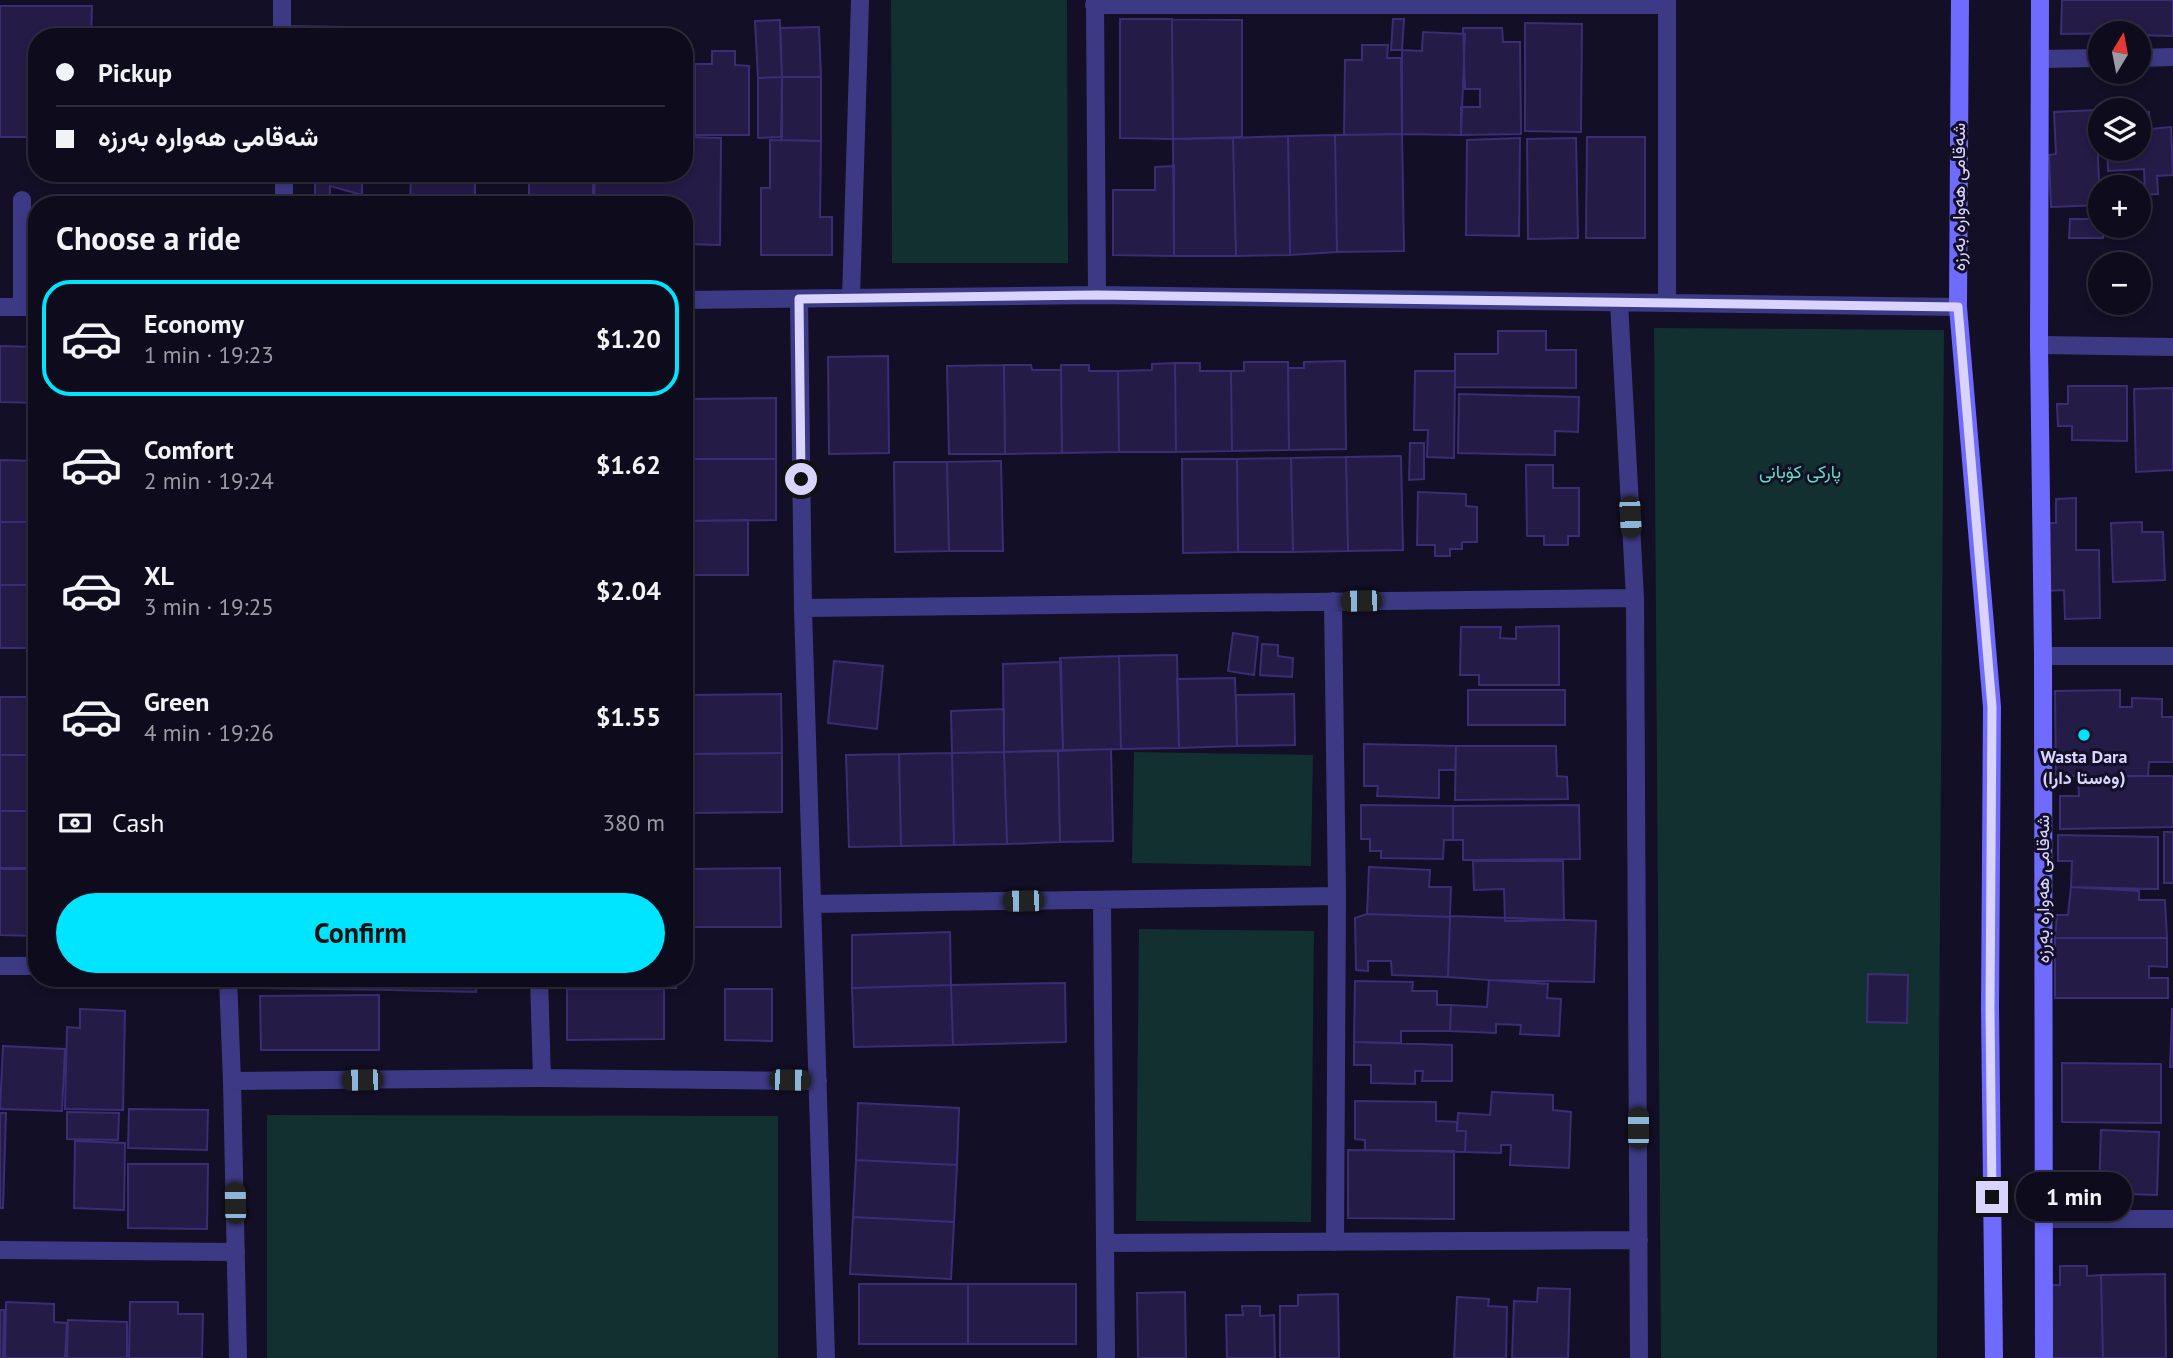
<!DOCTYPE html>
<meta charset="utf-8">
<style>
:root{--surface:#0e0b1c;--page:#1c1929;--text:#f1f3f6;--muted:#9b9ba3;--line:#2e2b3b;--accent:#00e5ff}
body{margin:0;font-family:"PT Sans",Vazirmatn,sans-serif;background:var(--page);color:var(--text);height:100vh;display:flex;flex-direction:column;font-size:26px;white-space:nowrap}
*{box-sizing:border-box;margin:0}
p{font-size:23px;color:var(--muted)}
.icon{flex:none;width:38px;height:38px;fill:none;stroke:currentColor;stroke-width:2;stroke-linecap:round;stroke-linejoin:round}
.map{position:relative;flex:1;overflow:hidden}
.panel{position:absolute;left:28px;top:196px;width:665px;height:791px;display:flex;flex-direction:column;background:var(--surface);border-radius:28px;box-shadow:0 4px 10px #0003,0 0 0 2px var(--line)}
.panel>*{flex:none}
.hud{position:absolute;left:28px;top:28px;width:665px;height:154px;border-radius:28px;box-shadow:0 4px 10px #0003,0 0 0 2px var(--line);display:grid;align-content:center;height:154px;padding:0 28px;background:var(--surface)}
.needle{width:46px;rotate:10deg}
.tools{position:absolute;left:2088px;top:21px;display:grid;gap:14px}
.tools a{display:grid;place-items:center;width:63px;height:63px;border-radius:50%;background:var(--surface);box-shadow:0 4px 10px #0003,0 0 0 2px var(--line);font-size:35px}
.end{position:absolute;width:32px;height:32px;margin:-16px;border:9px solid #d9d4ff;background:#111;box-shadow:0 0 0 4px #111}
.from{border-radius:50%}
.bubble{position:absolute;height:49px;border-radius:24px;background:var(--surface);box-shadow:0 4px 10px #0003,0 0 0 2px var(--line);font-size:23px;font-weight:600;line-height:49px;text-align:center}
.car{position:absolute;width:21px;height:42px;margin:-21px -10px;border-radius:9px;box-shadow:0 0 5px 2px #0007;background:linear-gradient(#222 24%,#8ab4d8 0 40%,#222 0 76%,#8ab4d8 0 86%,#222 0)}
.hud b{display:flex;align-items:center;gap:24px;height:66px;font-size:26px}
.hud b+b{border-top:2px solid var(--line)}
.hud i{width:18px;height:18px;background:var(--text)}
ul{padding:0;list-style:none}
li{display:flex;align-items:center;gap:21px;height:116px;margin:0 14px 10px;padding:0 14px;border:4px solid transparent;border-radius:28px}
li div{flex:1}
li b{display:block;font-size:26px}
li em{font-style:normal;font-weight:600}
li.selected{border-color:var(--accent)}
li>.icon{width:63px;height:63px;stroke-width:1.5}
h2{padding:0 28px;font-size:32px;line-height:84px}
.pay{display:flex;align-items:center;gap:18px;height:77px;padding:0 28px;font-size:26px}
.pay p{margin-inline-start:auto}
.primary-button{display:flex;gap:14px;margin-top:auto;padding:14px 28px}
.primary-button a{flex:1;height:80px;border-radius:42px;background:var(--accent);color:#111;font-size:28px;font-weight:600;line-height:80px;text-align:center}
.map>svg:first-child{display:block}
.green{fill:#12302f}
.building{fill:#241b47;stroke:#3b2d73;stroke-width:2}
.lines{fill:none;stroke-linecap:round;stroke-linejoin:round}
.service{stroke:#3d3a85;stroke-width:18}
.minor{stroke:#3d3a85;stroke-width:18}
.secondary{stroke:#6f6bff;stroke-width:18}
.route{stroke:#d9d4ff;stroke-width:9}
.poi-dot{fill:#00e5ff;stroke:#130f26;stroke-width:2.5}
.labels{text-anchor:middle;stroke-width:6;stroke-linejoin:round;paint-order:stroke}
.street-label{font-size:18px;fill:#d9d4ff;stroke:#130f26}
.park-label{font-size:18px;fill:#5fe0c0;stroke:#130f26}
.poi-label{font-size:18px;font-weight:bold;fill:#d9d4ff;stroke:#130f26}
</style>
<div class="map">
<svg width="2173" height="1358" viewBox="0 0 2173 1358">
<rect width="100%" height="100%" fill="#130f26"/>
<path class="green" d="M891,0H1067L1068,263H892Z
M1654,328L1944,330L1937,1358H1661Z
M1134,752L1313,755L1311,866L1132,863Z
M1139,929L1314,931L1311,1222L1136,1221Z
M267,1115L778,1116V1358H267Z"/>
<path class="building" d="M2062,0H2173V36L2138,35V33L2061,34Z
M0,6H92L91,37H37V137H0Z
M1120,19H1172L1173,139L1120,138Z
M1172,19L1242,20V137L1173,139Z
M1393,19H1404L1402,50L1422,51L1423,32L1465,34L1461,135L1402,134V50H1391Z
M780,20L782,77L758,78L755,21Z
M1525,23L1582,24L1581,132L1525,131Z
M288,26L346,27V37H288Z
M819,27L821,77H782L780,28Z
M1463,28H1502L1503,42H1520L1521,134L1461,135V107H1480V89H1465Z
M1362,45H1388L1387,58H1401L1402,134L1344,135L1345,60H1362Z
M712,51H735V65L749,66V135H695V64H712Z
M782,77H821V141L781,140Z
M782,77V137L758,138V78Z
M2096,110L2100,205L2051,207L2049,155L2056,154L2054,112Z
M2138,112H2149L2150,129L2171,127L2173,175L2157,176L2158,194L2145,195L2144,169L2108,171L2107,149H2138Z
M1402,134L1404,251L1337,252L1335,135Z
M1335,135L1337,252L1290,255L1288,136Z
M1288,136L1290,255L1236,256L1233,138Z
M684,137L721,138L720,245L684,244V205H594L595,173H684Z
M1587,137H1645V238H1586Z
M1233,138L1236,256H1174L1173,139Z
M1520,138L1519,236L1466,235L1467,140Z
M1576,138L1578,238L1528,239L1527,139Z
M770,140L821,141L820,217H832V255H761V188H770Z
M1174,166V256L1113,255V190H1155V167Z
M303,173H362V195L330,186V196L315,195V183H303Z
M411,173H475V205H410Z
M529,173H593V205H529Z
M2104,183H2141L2142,205H2138V187H2104Z
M297,198L363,201V205H297Z
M2070,219H2100V226H2103V238H2069Z
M1498,331H1546V350H1576V388L1455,387V354H1498Z
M0,346L37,347V403L0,402Z
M888,356L889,453L829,454L828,357Z
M1345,361L1346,449L1289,450L1288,368H1304V362Z
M1244,362H1288L1289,450L1232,451L1231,371H1244Z
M1175,363L1176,452H1119L1118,371L1152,370V364Z
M1175,363H1200V371H1231L1232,451L1176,452Z
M1004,365L1005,454H949L947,366Z
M1004,365H1031L1032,370H1061L1062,453L1005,454Z
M1061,365H1089V371H1118L1119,452L1062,453Z
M1415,371H1455L1454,458L1427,457L1428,430H1414Z
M2068,386H2127V441L2072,440V426H2058L2057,404H2068Z
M2173,388V470L2136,472L2134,389Z
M1459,394L1579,397L1578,432L1555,431V455L1458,453Z
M776,398V459H684V399Z
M1410,443H1424V479L1409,480Z
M1401,456L1403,550L1348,551L1346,457Z
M1346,457L1348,551L1293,552L1291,458Z
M1291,458L1293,552H1238L1237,459Z
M684,459H776V520L684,521Z
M1182,459H1237L1238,552L1183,553Z
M0,460L37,461V522H0Z
M1001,461L1003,551H949L947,462Z
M894,462H947L949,551L895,552Z
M1526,465H1553V488H1579V536H1568V545H1544V536H1527Z
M1418,492L1466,494V506L1477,507V542H1462V549H1450V556H1435V545H1417Z
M2076,498V550H2099L2100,618L2065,619L2064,590L2044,591L2042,523H2056V499Z
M748,520V575H684V521Z
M0,522H37V585H0Z
M2142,522V532H2163L2165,580L2113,582L2111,523Z
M0,585H37V648H0Z
M1559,626V685H1479V675H1460L1461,627H1501L1500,638L1516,639V627Z
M1233,633L1258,637L1254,675L1228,671Z
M1262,644L1278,645V656L1293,658L1292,677L1260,675Z
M1177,655L1179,748L1121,749L1119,656Z
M1119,656L1121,749L1063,750L1060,658Z
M834,661L883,666L877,729L828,723Z
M1061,662L1063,750L1004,752L1003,664Z
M1235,678L1237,746L1179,748L1177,679Z
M1468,690H1565V725H1468Z
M2120,690V707H2132V698L2162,699V717H2173V762H2149L2148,776H2056L2055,691Z
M781,694L782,753L684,754V695Z
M1294,694L1295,745L1237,746L1236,695Z
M0,697H37V755H0Z
M1004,709V752L952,753L951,711Z
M1364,744L1456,746L1455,770H1439V798L1377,796L1378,786H1364Z
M1456,746H1556L1557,776L1567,777L1568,799L1455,800Z
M1111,749L1113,841L1060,842L1058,751Z
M1058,751L1060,842L1007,844L1004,752Z
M1004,752L1007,844L954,845L952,753Z
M782,753V812L684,813V754Z
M952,753L954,845L901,846L899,754Z
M899,754L901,846L849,847L846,755Z
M0,755H37V811H0Z
M2148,776H2173V827L2060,829V796H2079L2078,777Z
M1361,805L1453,806V840H1444L1443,859L1381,858V851H1370V839H1361Z
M1579,805L1580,859L1463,860V840H1453V806Z
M0,811H37V868H0Z
M2164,832H2173V883H2164Z
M2058,835L2158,837V889L2071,887L2072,861H2058Z
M1473,861H1563L1564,920L1505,921L1504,889L1474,890Z
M1369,867L1430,870L1429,887H1451L1450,917L1367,914Z
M780,868L781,927H684V869Z
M0,869H37V936L0,935Z
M2071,887L2139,891V900H2165L2167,938H2055L2057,915H2068Z
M1367,914L1450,917L1448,977L1392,975L1391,961H1368V971L1356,970L1355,918Z
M1450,916L1596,921L1594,982L1489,980L1448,977Z
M950,932L951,985L852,988V935Z
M2055,938H2167V967L2149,966V978H2168V998H2055Z
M1868,974L1908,975L1907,1023L1867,1022Z
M259,978H390V990L259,988Z
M390,978H477L476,992L390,990Z
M567,978H676V988L567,989Z
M1489,980L1548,984L1547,998L1561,999L1559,1036L1520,1034L1521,1025L1496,1024V1033L1450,1031L1451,1005L1487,1007Z
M1355,981L1413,982L1412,991H1437V1005H1451L1450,1031H1401V1043L1354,1042Z
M1065,983L1066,1042L953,1045L951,985Z
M951,985L953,1045L854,1047L852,988Z
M567,989H664V1039L567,1040Z
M725,989H772V1041L725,1040Z
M379,995V1050H261L260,996Z
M80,1009L125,1011L123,1110L65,1109L67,1027L80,1028Z
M2172,1009H2173V1067H2170Z
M1354,1042L1452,1045V1081H1422L1423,1071H1415V1084L1371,1083V1065H1354Z
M3,1046L65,1049L62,1111L0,1109Z
M2062,1063L2161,1064V1123L2062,1122Z
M1492,1092L1553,1095V1110L1571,1112L1569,1168L1510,1165L1511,1145H1501V1153L1465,1152L1466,1131H1457L1458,1113L1490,1115Z
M1355,1101L1436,1102V1121L1457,1122V1131H1466L1465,1152L1365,1150V1140L1355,1139Z
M858,1103L959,1108L957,1165L856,1160Z
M129,1109L208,1110L207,1150L128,1148Z
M67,1112L119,1113L118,1140L67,1139Z
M0,1113H6L3,1208H0Z
M2101,1130L2159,1132L2157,1195L2099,1193Z
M75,1141L125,1143L124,1210L74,1208Z
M1348,1150L1454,1151V1219L1348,1218Z
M856,1160L957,1165L954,1222L853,1217Z
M128,1164H208L207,1229L128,1228Z
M853,1217L954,1222L951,1279L850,1274Z
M2060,1266H2087V1276L2101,1275L2103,1358H2049V1285H2060Z
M2165,1274L2166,1358H2103L2101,1275Z
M859,1284H968V1344H859Z
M968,1284H1076V1344H968Z
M1538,1288L1570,1289L1568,1358H1512L1514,1301L1537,1302Z
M1185,1292L1186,1358H1138L1137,1293Z
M1338,1294L1339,1358H1280V1306H1298V1295Z
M1457,1297L1489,1299L1488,1306L1507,1307L1506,1358H1454Z
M6,1302L54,1304V1322L67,1323L65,1358H5Z
M130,1302H178V1314H203L202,1358H129Z
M1242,1306H1260V1316L1274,1315L1275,1358H1227L1226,1315H1243Z
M0,1310H4L3,1358H0Z
M68,1320L127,1322V1358H67Z"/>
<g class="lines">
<path class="service" d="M22,307V200"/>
<path class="minor" d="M282,0V37
M1095,0L1097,295
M1667,0V302
M1094,5H1667
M2138,58L2173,57
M2040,59L2100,58
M284,173V205
M851,298L860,0
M799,299L803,608L826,1358
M684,300L1097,295L1958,307
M1619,303L1635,598L1639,1358
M0,307H37
M2039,345L2173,347
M1333,601L1337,896L1335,1242
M803,608L1635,598
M2043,656H2173
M1102,900L1106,1358
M812,904L1337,896
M0,966H37
M228,978L232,1081L238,1358
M539,978L542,1078
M232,1081L542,1078L818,1081
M2044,1219H2173
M1105,1243L1639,1240
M0,1250L236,1252"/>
<path class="secondary" d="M1960,0L1958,307L1992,707L1990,1009L1994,1358
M2040,0L2039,345L2043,656L2044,1358"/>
</g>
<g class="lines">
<path class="route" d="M801,479L799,299L1097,295L1958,307L1992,707L1990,1009L1992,1197"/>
</g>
<circle class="poi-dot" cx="2084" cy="735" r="7"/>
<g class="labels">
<g class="street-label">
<text transform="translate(1959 197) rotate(-90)" y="6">شەقامی هەوارە بەرزە</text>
<text transform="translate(2043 889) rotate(-90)" y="6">شەقامی هەوارە بەرزە</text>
</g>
<g class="park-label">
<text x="1800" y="478">پارکی کۆبانی</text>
</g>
<g class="poi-label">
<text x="2084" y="763">Wasta Dara<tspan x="2084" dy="21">(وەستا دارا)</tspan></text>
</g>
</g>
</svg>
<div class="tools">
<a><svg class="needle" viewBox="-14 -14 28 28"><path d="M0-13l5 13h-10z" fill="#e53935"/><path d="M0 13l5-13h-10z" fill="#9b9ba3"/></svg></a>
<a><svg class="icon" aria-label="layers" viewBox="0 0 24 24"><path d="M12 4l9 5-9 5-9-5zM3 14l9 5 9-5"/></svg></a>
<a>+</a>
<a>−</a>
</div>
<i class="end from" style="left:801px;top:479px"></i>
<i class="end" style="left:1992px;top:1197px"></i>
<div class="bubble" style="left:2016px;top:1172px;width:116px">1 min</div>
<i class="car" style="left:1630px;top:517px;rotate:177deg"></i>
<i class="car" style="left:1361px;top:601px;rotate:269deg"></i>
<i class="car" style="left:1023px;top:901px;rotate:269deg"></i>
<i class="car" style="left:362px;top:1080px;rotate:269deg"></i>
<i class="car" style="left:790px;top:1080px;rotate:91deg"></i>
<i class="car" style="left:1638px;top:1128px;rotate:0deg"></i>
<i class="car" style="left:235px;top:1203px;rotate:359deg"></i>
<div class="hud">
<b><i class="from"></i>Pickup</b>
<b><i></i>شەقامی هەوارە بەرزە</b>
</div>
<section class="panel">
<h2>Choose a ride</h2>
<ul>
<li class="selected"><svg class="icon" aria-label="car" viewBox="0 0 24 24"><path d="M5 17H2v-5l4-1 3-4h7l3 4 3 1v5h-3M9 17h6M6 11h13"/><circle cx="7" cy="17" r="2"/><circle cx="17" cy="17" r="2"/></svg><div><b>Economy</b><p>1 min · 19:23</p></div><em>$1.20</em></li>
<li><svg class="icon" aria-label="car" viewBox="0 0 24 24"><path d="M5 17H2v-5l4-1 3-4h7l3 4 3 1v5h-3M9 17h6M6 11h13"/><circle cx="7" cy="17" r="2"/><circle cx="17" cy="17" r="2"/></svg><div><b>Comfort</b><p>2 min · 19:24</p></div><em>$1.62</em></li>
<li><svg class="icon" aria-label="car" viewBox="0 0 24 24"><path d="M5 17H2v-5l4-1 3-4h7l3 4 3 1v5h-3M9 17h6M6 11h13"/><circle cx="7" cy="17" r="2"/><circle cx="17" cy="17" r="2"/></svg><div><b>XL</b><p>3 min · 19:25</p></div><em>$2.04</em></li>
<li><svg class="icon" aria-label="car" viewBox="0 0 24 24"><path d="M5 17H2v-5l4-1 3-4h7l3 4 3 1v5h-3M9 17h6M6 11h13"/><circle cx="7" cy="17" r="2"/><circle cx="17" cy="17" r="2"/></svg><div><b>Green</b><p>4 min · 19:26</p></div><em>$1.55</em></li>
</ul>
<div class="pay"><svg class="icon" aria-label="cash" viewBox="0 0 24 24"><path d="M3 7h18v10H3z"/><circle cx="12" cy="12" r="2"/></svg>Cash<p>380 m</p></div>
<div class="primary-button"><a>Confirm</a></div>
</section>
</div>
